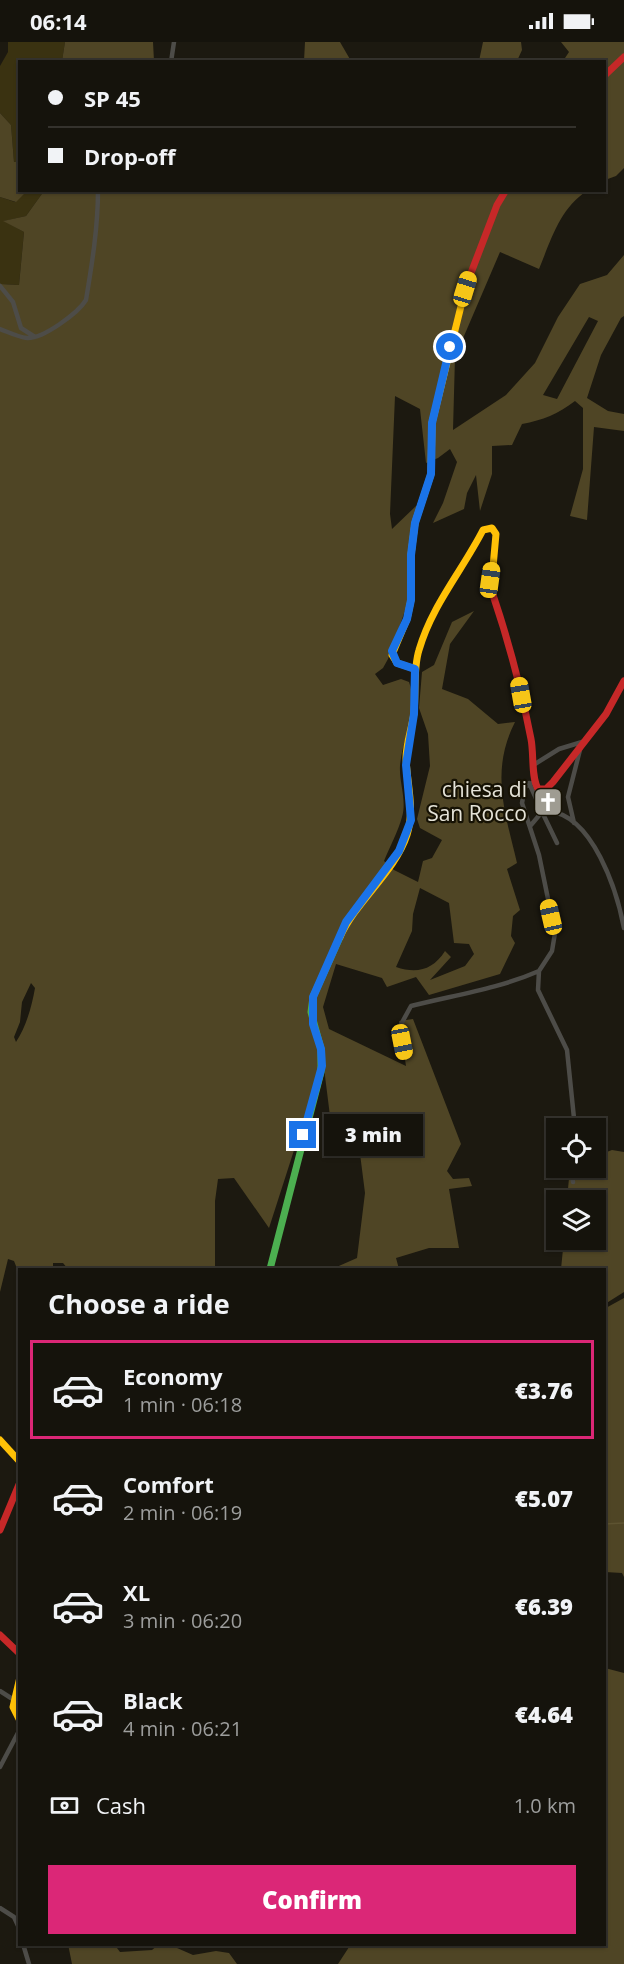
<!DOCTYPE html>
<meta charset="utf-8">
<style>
:root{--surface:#15130c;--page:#22201a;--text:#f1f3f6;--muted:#9d9e9d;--line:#34322d;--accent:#db2777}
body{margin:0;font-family:"Open Sans",sans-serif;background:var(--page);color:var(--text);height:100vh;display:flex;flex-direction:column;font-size:22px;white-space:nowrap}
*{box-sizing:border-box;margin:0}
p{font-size:20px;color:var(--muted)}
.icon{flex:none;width:33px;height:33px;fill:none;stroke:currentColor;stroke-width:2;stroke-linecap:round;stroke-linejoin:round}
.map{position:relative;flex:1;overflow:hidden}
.details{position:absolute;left:18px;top:1226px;width:588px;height:678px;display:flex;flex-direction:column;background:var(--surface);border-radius:0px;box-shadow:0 2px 4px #0004,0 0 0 2px var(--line)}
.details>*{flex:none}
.hud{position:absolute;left:18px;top:18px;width:588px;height:132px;border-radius:0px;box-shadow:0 2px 4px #0004,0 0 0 2px var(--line);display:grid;align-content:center;height:132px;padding:0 30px;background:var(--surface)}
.fabs{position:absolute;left:546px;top:1076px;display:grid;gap:12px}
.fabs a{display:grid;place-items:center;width:60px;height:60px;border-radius:0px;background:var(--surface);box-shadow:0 2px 4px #0004,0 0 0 2px var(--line);font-size:30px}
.end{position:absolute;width:27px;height:27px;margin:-14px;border:8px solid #1a73e8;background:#fff;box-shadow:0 0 0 3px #fff}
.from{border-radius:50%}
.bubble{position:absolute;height:42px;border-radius:0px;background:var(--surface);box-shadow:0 2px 4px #0004,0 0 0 2px var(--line);font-size:20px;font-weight:800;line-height:42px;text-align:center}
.car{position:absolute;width:18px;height:36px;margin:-18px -9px;border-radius:8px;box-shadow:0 0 4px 2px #0007;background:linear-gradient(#f5c518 24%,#345 0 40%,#f5c518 0 76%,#345 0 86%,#f5c518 0)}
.hud b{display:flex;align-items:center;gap:21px;height:57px;font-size:22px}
.hud b+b{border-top:2px solid var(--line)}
.hud i{width:15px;height:15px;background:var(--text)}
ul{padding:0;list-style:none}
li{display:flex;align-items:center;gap:18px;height:99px;margin:0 12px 9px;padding:0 18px;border:3px solid transparent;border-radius:0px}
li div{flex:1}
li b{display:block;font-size:22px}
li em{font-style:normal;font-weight:800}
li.selected{border-color:var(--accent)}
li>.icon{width:54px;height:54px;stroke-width:1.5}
h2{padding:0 30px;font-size:27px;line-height:72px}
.pay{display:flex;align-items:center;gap:15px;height:66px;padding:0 30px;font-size:22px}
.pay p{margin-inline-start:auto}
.cta{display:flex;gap:12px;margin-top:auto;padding:12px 30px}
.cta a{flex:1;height:69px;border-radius:0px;background:var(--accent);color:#fff;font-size:24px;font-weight:800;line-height:69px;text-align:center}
.status{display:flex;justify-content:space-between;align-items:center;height:42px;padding:0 30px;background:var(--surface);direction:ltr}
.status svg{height:16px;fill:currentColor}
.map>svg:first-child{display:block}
.green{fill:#3a3211}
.forest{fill:#4f4525;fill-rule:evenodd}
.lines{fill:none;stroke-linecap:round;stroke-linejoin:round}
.stream{stroke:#5d5331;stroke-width:1.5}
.street{stroke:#4d4c48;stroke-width:4.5}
.fast{stroke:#4caf50;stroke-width:7}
.slow{stroke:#ffc107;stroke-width:7}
.jam{stroke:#c62828;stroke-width:7}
.route{stroke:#1a73e8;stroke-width:8}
.labels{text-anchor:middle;stroke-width:4.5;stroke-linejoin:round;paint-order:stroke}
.poi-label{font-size:21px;fill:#e5e3d8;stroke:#161204;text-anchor:end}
</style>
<div class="status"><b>06:14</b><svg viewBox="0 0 49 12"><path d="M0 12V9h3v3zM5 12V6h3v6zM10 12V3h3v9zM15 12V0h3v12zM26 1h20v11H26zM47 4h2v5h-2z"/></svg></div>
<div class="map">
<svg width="624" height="1922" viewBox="0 0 624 1922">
<rect width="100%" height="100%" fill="#1c1910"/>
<path class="green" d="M8,0H65L62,19L20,20L19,119L14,120L11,83L0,71V24L8,10Z
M27,149H44L26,174L4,179L24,190L19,243L0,242V155L15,160Z"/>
<path class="forest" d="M65,0H153L154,19H62Z
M305,0H340L351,19H304Z
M483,0H521L522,8L517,19H479Z
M561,0H624V126L616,134L605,138V117L608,114L604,106V20L563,19L569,10Z
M0,71L11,83L14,120L19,119L20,148L27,149L16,160L0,155Z
M44,149H587C560,166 551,198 539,227L500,210L455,315L453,388L506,353L535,321L558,275L580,242L607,233L624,213V274L621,276L601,313L587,356L608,369L624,372V389L594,385L587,478L570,474L583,427V366L575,359C558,372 543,378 522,382L512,403L492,404V432L480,469L476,433L467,451L464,467L433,481L443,461L457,420L450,407L438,416L426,421L420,367L395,354L390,472L392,487L416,464L421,463L407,563L388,617L383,626L375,632L383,643L401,637L409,640C419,667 402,697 400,724C399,741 407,758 402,775C398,790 390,804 384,819L394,828L418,840L423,819L432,816L442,798L420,786L417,777L430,724L428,692L419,666L422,630L434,623L452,580L474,569L450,602L442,647L468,657L498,682L515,680C490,729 505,770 517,821L507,827L520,868L513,874L511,894L515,901L500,932L429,953L416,935L387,945L382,936L336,922L323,965L329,987L406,1024L399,979L413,977L461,1102L447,1129L453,1137L469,1136L472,1144L449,1147L459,1206H429L396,1216L399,1227H332L357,1216L365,1151L358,1096L331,1082L323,1018L269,1186L234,1136L218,1137L215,1159V1227H68L63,1221H53V1227H20L19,1268L18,1229L14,1219L8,1217L0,1250V242L19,243L24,190L3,179L26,174ZM589,275L598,279L557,357L543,353ZM420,846L449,861L454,901L469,902L474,912L465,924L430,938L451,915L445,909C433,928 417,932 396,925L412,889L413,872ZM31,941L35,946C32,964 26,985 16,1000L14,995L20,980L22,960Z
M612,1108L624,1110V1250L605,1262L604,1227H561L564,1197H596V1158H567L570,1125H596V1114Z
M624,1256V1535L622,1531L605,1530L604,1267Z
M605,1626L624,1631V1922H338L351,1902H604Z
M68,1902H114L120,1910L152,1908L159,1902H168L193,1913L216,1909L229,1911L237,1922H72Z"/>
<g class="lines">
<path class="stream" d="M604,1482L624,1481"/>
<path class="street" d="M171,20L174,0
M0,244L13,260L21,286L35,295
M0,287C8,290 18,295 27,296C43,297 78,271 86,258C92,222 98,185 98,148
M535,722L559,707L582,700L568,755L574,781
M534,740L525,745L522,761L539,813L555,891L552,909L539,929L538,948L567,1008L575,1086
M529,741L544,774L548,769C593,773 617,849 624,886
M544,774L557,801
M531,783L542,770
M404,1014L399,986L411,964C454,953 498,947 539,929
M571,1125L573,1140
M0,1649L14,1658
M0,1725L20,1687
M0,1866L14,1875L20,1888
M23,1902L29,1922"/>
<path class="fast" d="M270,1227L321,1030V1007L311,970L313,955L340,895"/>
<path class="slow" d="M415,627L397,621L392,613L407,577L411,558V513L415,481L431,432L432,381L466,244
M340,895C356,859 395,830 407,793C415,767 407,742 406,716C406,701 412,686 414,671C416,651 413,627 419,608C432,563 462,529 483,488L492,486L496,492L491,547L493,553
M0,1398L20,1420
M20,1635L13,1665L20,1679"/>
<path class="jam" d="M604,34L624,15
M466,244L497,163L506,148
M493,553C510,603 521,646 531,697C534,712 531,735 538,747H546L553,740L606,672L624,639
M0,1488L20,1440
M0,1593L20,1612"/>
</g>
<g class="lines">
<path class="route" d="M303,1093L322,1024L321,1007L313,982V955L346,880L399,809L411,778L406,723L414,672L415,627L397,621L392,609L407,577L411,558V513L415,481L431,432L432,381L450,305"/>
</g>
<defs>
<g id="church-square" transform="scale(1.5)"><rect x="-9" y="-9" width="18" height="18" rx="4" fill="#9f9c92" stroke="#161204"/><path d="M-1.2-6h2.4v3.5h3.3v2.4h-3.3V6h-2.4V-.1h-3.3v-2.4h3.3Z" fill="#fff"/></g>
</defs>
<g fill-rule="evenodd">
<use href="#church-square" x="548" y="760"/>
</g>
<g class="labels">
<g class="poi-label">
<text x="527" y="755">chiesa di<tspan x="527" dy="24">San Rocco</tspan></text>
</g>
</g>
</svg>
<div class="fabs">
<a><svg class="icon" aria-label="locate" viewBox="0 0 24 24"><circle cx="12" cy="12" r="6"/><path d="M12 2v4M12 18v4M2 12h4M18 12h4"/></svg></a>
<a><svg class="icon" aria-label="layers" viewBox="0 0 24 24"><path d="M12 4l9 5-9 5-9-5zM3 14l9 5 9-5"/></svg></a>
</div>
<i class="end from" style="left:450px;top:305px"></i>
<i class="end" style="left:303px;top:1093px"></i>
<div class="bubble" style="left:324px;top:1072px;width:99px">3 min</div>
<i class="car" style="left:465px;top:247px;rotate:17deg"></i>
<i class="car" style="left:490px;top:538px;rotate:8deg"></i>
<i class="car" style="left:521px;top:653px;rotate:350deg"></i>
<i class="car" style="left:551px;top:875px;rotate:347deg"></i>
<i class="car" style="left:402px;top:1000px;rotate:169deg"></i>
<div class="hud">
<b><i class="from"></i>SP 45</b>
<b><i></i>Drop-off</b>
</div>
<section class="details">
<h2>Choose a ride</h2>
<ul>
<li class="selected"><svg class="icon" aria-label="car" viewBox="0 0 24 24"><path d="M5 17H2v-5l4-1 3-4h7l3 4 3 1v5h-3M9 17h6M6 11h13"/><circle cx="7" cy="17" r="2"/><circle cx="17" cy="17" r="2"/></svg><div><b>Economy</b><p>1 min · 06:18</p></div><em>€3.76</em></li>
<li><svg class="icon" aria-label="car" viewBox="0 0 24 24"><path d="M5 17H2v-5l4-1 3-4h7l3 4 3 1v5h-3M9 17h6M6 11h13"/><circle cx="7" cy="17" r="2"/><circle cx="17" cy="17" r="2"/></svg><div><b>Comfort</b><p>2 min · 06:19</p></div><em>€5.07</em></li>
<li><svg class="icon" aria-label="car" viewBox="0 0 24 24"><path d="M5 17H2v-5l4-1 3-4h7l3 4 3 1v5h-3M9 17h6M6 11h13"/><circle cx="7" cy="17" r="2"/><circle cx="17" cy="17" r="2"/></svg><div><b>XL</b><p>3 min · 06:20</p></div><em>€6.39</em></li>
<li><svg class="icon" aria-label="car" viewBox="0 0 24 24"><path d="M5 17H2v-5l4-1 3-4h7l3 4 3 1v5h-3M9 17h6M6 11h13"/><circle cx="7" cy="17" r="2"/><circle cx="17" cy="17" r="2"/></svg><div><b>Black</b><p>4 min · 06:21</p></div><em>€4.64</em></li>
</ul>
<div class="pay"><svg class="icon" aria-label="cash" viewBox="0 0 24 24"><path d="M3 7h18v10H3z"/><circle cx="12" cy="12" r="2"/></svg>Cash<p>1.0 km</p></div>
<div class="cta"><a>Confirm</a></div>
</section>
</div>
